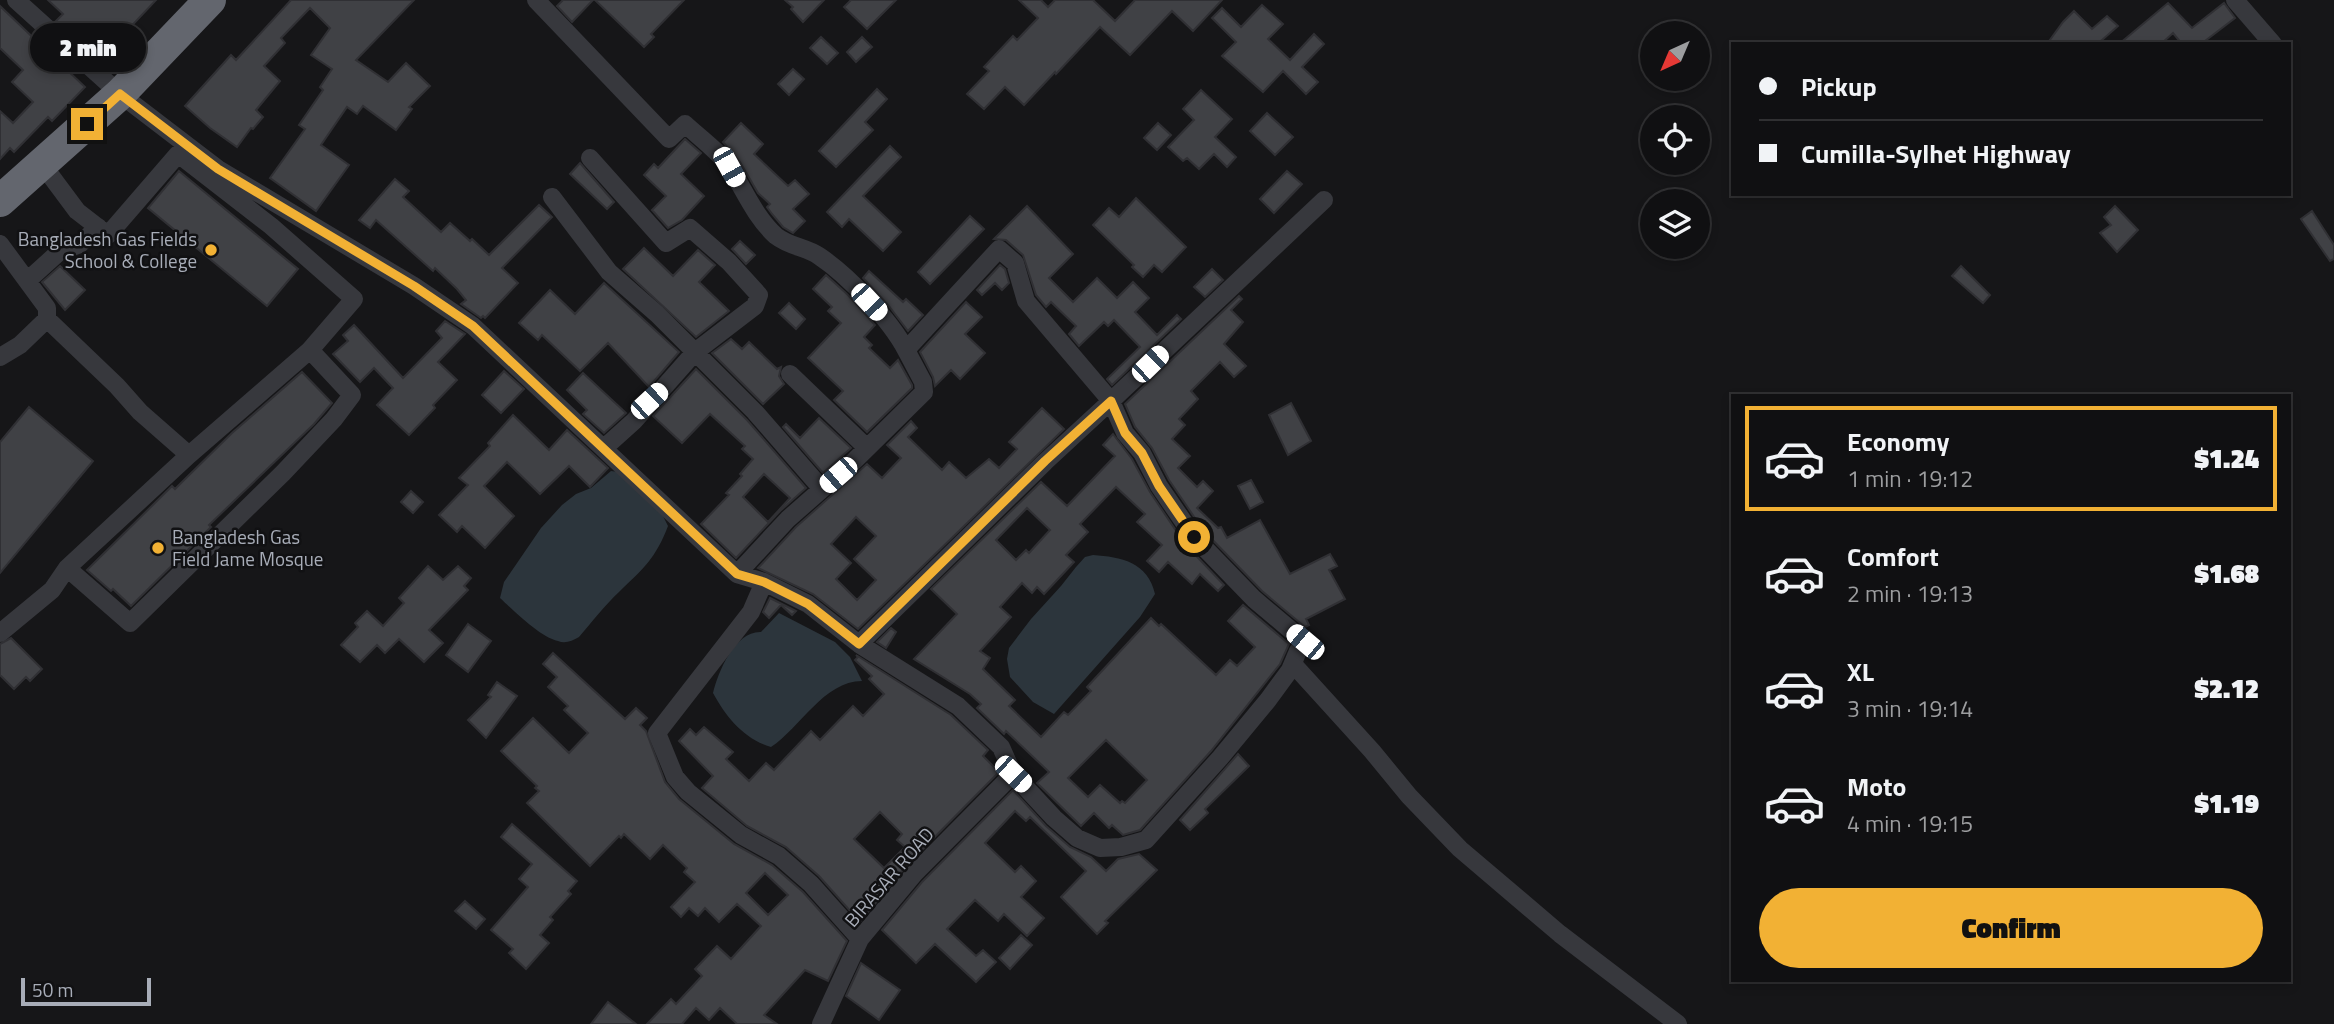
<!DOCTYPE html>
<meta charset="utf-8">
<style>
:root{--surface:#101012;--page:#19191b;--text:#f1f3f6;--muted:#9c9d9f;--line:#303032;--accent:#f2b134}
body{margin:0;font-family:"Titillium Web",sans-serif;background:var(--page);color:var(--text);height:100vh;display:flex;flex-direction:column;font-size:26px;white-space:nowrap}
*{box-sizing:border-box;margin:0}
p{font-size:23px;color:var(--muted)}
.icon{flex:none;width:38px;height:38px;fill:none;stroke:currentColor;stroke-width:2;stroke-linecap:round;stroke-linejoin:round}
.map{position:relative;flex:1;overflow:hidden}
.details{position:absolute;left:1731px;top:394px;width:560px;height:588px;display:flex;flex-direction:column;background:var(--surface);border-radius:0px;box-shadow:0 4px 10px #0003,0 0 0 2px var(--line)}
.details>*{flex:none}
.banner{position:absolute;left:1731px;top:42px;width:560px;height:154px;border-radius:0px;box-shadow:0 4px 10px #0003,0 0 0 2px var(--line);display:grid;align-content:center;height:154px;padding:0 28px;background:var(--surface)}
.needle{width:46px;rotate:224deg}
.tools{position:absolute;left:1640px;top:21px;display:grid;gap:14px}
.tools a{display:grid;place-items:center;width:70px;height:70px;border-radius:50%;background:var(--surface);box-shadow:0 4px 10px #0003,0 0 0 2px var(--line);font-size:35px}
.scale{position:absolute;left:21px;bottom:18px;width:130px;box-sizing:border-box;padding-left:7px;border:4px solid #a8adb8;border-top:0;font-size:19px;line-height:24px;white-space:nowrap;color:#a8adb8;-webkit-text-stroke:5px #111113;paint-order:stroke}
.end{position:absolute;width:32px;height:32px;margin:-16px;border:9px solid #f2b134;background:#111;box-shadow:0 0 0 4px #111}
.from{border-radius:50%}
.bubble{position:absolute;height:49px;border-radius:24px;background:var(--surface);box-shadow:0 4px 10px #0003,0 0 0 2px var(--line);font-size:23px;font-weight:800;line-height:49px;text-align:center}
.car{position:absolute;width:21px;height:42px;margin:-21px -10px;border-radius:9px;box-shadow:0 0 5px 2px #0007;background:linear-gradient(#fff 24%,#345 0 40%,#fff 0 76%,#345 0 86%,#fff 0)}
.banner b{display:flex;align-items:center;gap:24px;height:66px;font-size:26px}
.banner b+b{border-top:2px solid var(--line)}
.banner i{width:18px;height:18px;background:var(--text)}
ul{padding:12px 0 0;list-style:none}
li{display:flex;align-items:center;gap:21px;height:105px;margin:0 14px 10px;padding:0 14px;border:4px solid transparent;border-radius:0px}
li div{flex:1}
li b{display:block;font-size:26px}
li em{font-style:normal;font-weight:800}
li.current{border-color:var(--accent)}
li>.icon{width:63px;height:63px;stroke-width:1.5}
.primary-button{display:flex;gap:14px;margin-top:auto;padding:14px 28px}
.primary-button a{flex:1;height:80px;border-radius:42px;background:var(--accent);color:#111;font-size:28px;font-weight:800;line-height:80px;text-align:center}
.map>svg:first-child{display:block}
.water{fill:#2c353c}
.building{fill:#404145;stroke:#303034;stroke-width:2;fill-rule:evenodd}
.lines{fill:none;stroke-linecap:round;stroke-linejoin:round}
.street{stroke:#37383d;stroke-width:18}
.highway{stroke:#63666e;stroke-width:32}
.route{stroke:#f2b134;stroke-width:9}
.poi-dot{fill:#f2b134;stroke:#111113;stroke-width:2.5}
.labels{text-anchor:middle;stroke-width:5;stroke-linejoin:round;paint-order:stroke}
.poi-label{font-size:19px;fill:#a8adb8;stroke:#111113;text-anchor:end}
.street-label{font-size:19px;fill:#a8adb8;stroke:#111113}
</style>
<div class="map">
<svg width="2334" height="1024" viewBox="0 0 2334 1024">
<rect width="100%" height="100%" fill="#161618"/>
<path class="water" d="M611,471L618,472L663,516L668,526C656,558 643,569 619,592C605,605 592,622 579,637C572,641 565,644 558,641C540,637 514,611 500,598L504,582L541,528L562,505L576,494L591,488Z
M1093,555C1121,557 1148,562 1155,594L1140,617L1054,714L1033,702L1010,677L1007,659L1009,648L1031,619L1061,586L1076,567L1085,557Z
M779,613L835,642L850,657L862,681C824,681 800,728 771,747C744,739 726,717 713,693C718,672 735,631 761,632Z"/>
<path class="building" d="M48,0H156L105,54L73,24L67,31L56,21L63,14Z
M291,0H414L356,60L388,82L406,63L430,86L409,107L412,109L396,130L363,106L357,114L347,107L321,145L349,165L316,211L270,178L305,129L299,125L323,90L320,87L332,69L311,55L330,28L310,8L281,38L285,43L264,66L280,81L256,110L263,117L253,129L251,128L237,147L210,128L185,106L231,55L236,60Z
M563,0H593L572,22L557,6Z
M595,0H684L651,34L654,37L644,47Z
M785,0H824L803,22L791,9L793,7Z
M851,0H896L867,29L844,7Z
M1019,0H1041L1048,7L1055,0H1093L1115,21L1135,0H1222L1193,31L1172,11L1130,55L1100,27L1056,74L1055,72L1024,105L1005,87L984,109L967,94L989,71L984,67L1013,36L1017,40L1038,18Z
M2168,3L2192,28L2224,3L2235,18L2201,44H2182L2173,33L2161,44H2119Z
M1262,5L1283,24L1268,39L1290,60L1314,34L1324,44L1302,67L1318,82L1306,94L1283,71L1263,92L1222,56L1236,42L1212,18L1222,8L1241,27Z
M0,6L85,87L52,121L48,117L14,152L10,148L0,159V111L13,123L33,102L12,82L23,70L0,48Z
M2074,11L2092,29L2107,16L2118,26L2102,40L2106,44H2047L2063,22Z
M821,37L838,53L827,64L810,48Z
M862,37L872,47L856,62L847,52Z
M793,69L804,79L789,95L778,84Z
M877,89L887,99L865,122L873,130L836,167L819,151Z
M1201,90L1232,119L1215,137L1236,157L1227,167L1214,154L1199,169L1187,158L1183,161L1168,147L1194,120L1183,109Z
M1267,113L1293,137L1275,155L1250,131Z
M741,123L763,144L754,154L788,186L795,180L809,194L793,209L805,221L793,233L783,227L772,214L767,207L770,204L758,193L740,162L723,142Z
M1158,123L1171,135L1157,150L1144,138Z
M685,139L701,153L681,174L704,196L682,220L668,228L652,210L666,196L644,175L654,164L658,168Z
M890,146L901,157L863,196L901,232L883,251L849,219L842,227L827,212Z
M580,163L614,202L607,209L570,174Z
M179,171L298,269L267,306L148,208Z
M1287,171L1302,184L1274,213L1260,199Z
M395,179L409,191L403,197L441,232L450,223L470,241L472,239L489,255L539,205L552,217L502,268L518,283L485,318L483,316L481,318L461,304L466,300L457,289L435,268L433,271L376,220L370,228L359,220Z
M1136,198L1186,247L1162,272L1154,265L1143,277L1132,267L1134,265L1093,225L1109,208L1119,217Z
M1027,206L1073,254L1049,278L1073,302L1097,278L1117,298L1133,282L1149,298L1135,312L1157,335L1177,315L1181,319L1112,385L1107,379L1140,347L1114,320L1108,326L1104,322L1079,346L1069,334L1076,326L1051,302L1046,307L1036,295L1023,255L1006,240L994,239Z
M2115,206L2138,230L2117,252L2100,233L2111,225L2104,217Z
M2312,211L2334,245V259L2330,261L2301,219Z
M970,216L984,229L930,284L918,272Z
M740,241L755,255L746,264L732,249Z
M644,248L673,276L698,250L715,265L699,282L729,311L696,337L623,269Z
M1000,265L1005,269L1009,283L1002,290L995,283L982,295L977,290Z
M60,266L85,290L65,310L42,282Z
M1961,266L1990,295L1983,303L1952,276Z
M1212,269L1223,280L1205,297L1194,287Z
M869,271L903,302L906,299L923,315L908,331L888,305L863,278Z
M826,275L848,295L875,325L864,337L872,345L869,348L890,368L898,360L912,385V388L867,432L834,400L843,391L808,358L841,323L828,311L832,307L813,289Z
M604,283L679,352L649,387L608,343L580,371L542,335L538,340L519,323L550,290L575,314Z
M1239,296L1242,299L1231,310L1243,322L1224,344L1246,366L1234,377L1220,362L1191,391L1198,399L1179,419L1185,425L1172,439L1190,456L1178,468L1197,487L1203,481L1213,491L1197,508L1218,528L1221,527L1227,538L1260,520L1290,574L1330,554L1337,566L1329,570L1345,599L1306,619L1309,625L1305,627L1262,591L1203,530L1169,480L1152,448L1135,427L1125,404Z
M966,302L982,317L965,334L985,353L960,379L951,370L935,386L933,377L920,352Z
M789,303L805,319L796,329L779,313Z
M445,321L465,334L438,362L457,380L433,405L435,408L409,435L377,405L393,388L374,368L360,382L333,354L348,341L343,335L354,325L403,378L442,338L436,331Z
M731,339L742,349L749,342L777,369L781,367L779,376L784,384L763,404L712,353Z
M696,369L747,420L806,488L780,511L736,558L701,524L729,495L726,493L742,476L740,474L753,459L742,449L745,446L710,414L682,443L653,416ZM764,474L790,498L768,522L743,497Z
M504,371L524,389L501,413L482,395Z
M302,372L332,403L314,424L209,525L211,527L131,606L113,589L111,591L87,570L172,486L175,489L181,483L232,433Z
M583,373L626,413L604,433L583,414L587,410L567,390Z
M1291,403L1311,441L1288,455L1269,415Z
M29,407L93,461L0,573V442Z
M1042,408L1064,429L858,629L813,594L758,568L796,527L867,464L882,478L901,458L887,445L911,421L917,428L908,437L942,470L949,462L966,478L989,459L999,468L1017,449L1009,442ZM856,517L876,536L854,559L876,580L857,600L836,579L851,563L831,544Z
M513,415L549,450L567,430L608,468L590,487L569,466L540,494L507,462L484,486L514,516L485,548L462,526L457,532L439,515L468,485L459,478L490,446L488,443Z
M819,418L851,448L823,473L783,427L786,424L800,438Z
M1113,434L1132,459L1150,492L1185,544L1224,585L1218,591L1200,574L1192,584L1168,562L1159,572L1147,561L1162,545L1137,522L1145,514L1116,487L1080,524L1088,532L1066,555L1074,562L1044,594L1037,587L1032,593L1022,583L1000,607L1011,617L980,651L990,658L983,669L1015,700L1009,706L1041,737L1064,712L1068,715L1091,691L1087,687L1151,618L1159,626L1161,624L1216,675L1230,660L1237,666L1255,647L1228,621L1243,605L1289,644L1280,664L1211,751L1140,830L1123,835L1112,825L1109,828L1094,813L1081,826L1037,783L1049,772L1006,731L1004,734L977,708L981,704L970,694L914,659L957,614L931,589L1041,482L1067,506L1115,456L1103,445ZM1027,508L1050,530L1029,553L1026,550L1016,560L996,540ZM1106,740L1147,780L1125,803L1122,801L1120,803L1100,785L1088,797L1068,778Z
M1251,480L1263,502L1250,509L1238,486Z
M411,491L423,502L413,513L401,502Z
M428,566L443,580L458,566L471,578L464,586L468,590L429,630L443,643L424,662L399,639L385,653L377,645L360,662L341,645L358,627L355,623L367,611L383,626L404,603L399,598Z
M770,598L796,611L792,615L781,605L769,618L763,612Z
M468,624L491,641L468,672L446,655Z
M891,628L896,632L886,648L877,642Z
M11,638L42,669L30,681L26,677L14,689L0,675V644Z
M553,653L625,719L636,708L647,718L640,725L646,731L665,782L679,799L734,844L772,865L803,892L847,941L828,981L805,970L764,1015L777,1024H737L720,1008L709,1020L696,1008L682,1024H647L671,999L676,1004L702,976L695,969L717,946L731,959L761,926L737,904L719,922L705,908L698,916L689,908L681,917L671,907L695,882L684,872L687,868L663,845L650,859L624,834L621,838L619,836L590,866L527,803L539,791L535,788L537,786L501,751L533,718L569,753L588,733L564,710L568,706L548,687L557,677L543,664ZM765,873L788,895L768,915L746,893Z
M856,655L951,715L988,750L983,756L999,772L906,866L860,922L819,876L786,847L747,826L702,788L713,776L679,741L690,729L696,735L704,727L733,752L726,759L749,781L766,763L774,770L811,731L820,740L853,706L863,716L884,694L869,679L872,676L855,660L858,657ZM880,812L902,834L897,840L905,847L884,868L854,839Z
M497,682L517,696L486,738L468,720L491,697L488,695Z
M1238,754L1249,766L1205,809L1208,813L1190,830L1180,820Z
M1013,790L1046,826L1070,847L1091,857L1106,871L1118,859L1139,854L1157,870L1105,921L1108,923L1097,934L1061,897L1086,871L1030,817L1026,821L1015,811L985,843L1015,872L1021,866L1036,881L1021,897L1044,918L1027,936L1004,914L998,921L975,900L947,929L976,956L983,950L996,962L976,982L935,944L916,963L882,930L922,882Z
M512,824L577,881L568,891L571,894L550,917L553,920L540,935L549,943L526,969L509,953L513,949L491,930L528,887L519,879L532,864L501,837Z
M465,901L485,919L476,929L455,911Z
M1021,935L1032,945L1010,969L999,958Z
M861,963L900,990L879,1020L846,996Z
M608,1002L636,1024H591Z"/>
<g class="lines">
<path class="street" d="M16,0L120,94L218,169L414,286L473,326L737,574L764,582L808,604L859,644L958,706L1001,747L1013,774L1054,818L1077,838L1100,848L1121,847L1146,840L1220,758L1268,700L1290,670L1298,651L1305,642L1254,599L1194,537L1159,486L1142,453L1125,433L1111,401L1324,200
M536,0L669,139L685,124C700,138 720,152 731,169C745,192 756,218 776,236C790,247 806,247 819,256C849,276 890,320 906,350
M2235,0L2273,44
M590,158L666,243L690,228L729,262L759,295L755,306L695,352L634,421L604,448
M42,164L77,211L108,235L178,154L271,226L354,299L310,350
M552,197L609,272L657,314L755,412L822,489
M0,244L47,308V319L20,345L0,357
M27,281L59,252L80,244L98,227
M790,374L867,448
M67,568L130,623L283,473L334,419L352,395L310,350L189,455
M737,574L788,519L854,461L924,392L923,382L906,350L999,249L1015,263L1026,301L1111,401L1045,462L859,644
M764,582L751,612L657,733L675,777L688,792L741,835L779,856L811,884L860,939
M0,633L52,590L67,568L189,455L140,412L117,386L47,319
M1293,664L1372,751L1409,796L1460,849L1560,934L1678,1024
M821,1024L860,939L914,874L1013,774"/>
<path class="highway" d="M0,201L120,94L210,0"/>
</g>
<g class="lines">
<path class="route" d="M87,124L120,94L218,169L414,286L473,326L737,574L764,582L808,604L859,644L1045,461L1111,401L1125,433L1142,453L1159,486L1194,537"/>
</g>
<g class="poi-dot">
<circle cx="211" cy="250" r="7"/>
<circle cx="158" cy="548" r="7"/>
</g>
<g class="labels">
<g class="poi-label">
<text x="197" y="246">Bangladesh Gas Fields<tspan x="197" dy="22">School &amp; College</tspan></text>
<text x="172" y="544" text-anchor="start">Bangladesh Gas<tspan x="172" dy="22">Field Jame Mosque</tspan></text>
</g>
<g class="street-label">
<text transform="translate(889 877) rotate(-49)" y="7">BIRASAR ROAD</text>
</g>
</g>
</svg>
<div class="tools">
<a><svg class="needle" viewBox="-14 -14 28 28"><path d="M0-13l5 13h-10z" fill="#e53935"/><path d="M0 13l5-13h-10z" fill="#9c9d9f"/></svg></a>
<a><svg class="icon" aria-label="locate" viewBox="0 0 24 24"><circle cx="12" cy="12" r="6"/><path d="M12 2v4M12 18v4M2 12h4M18 12h4"/></svg></a>
<a><svg class="icon" aria-label="layers" viewBox="0 0 24 24"><path d="M12 4l9 5-9 5-9-5zM3 14l9 5 9-5"/></svg></a>
</div>
<div class="scale">50 m</div>
<i class="end from" style="left:1194px;top:537px"></i>
<i class="end" style="left:87px;top:124px"></i>
<div class="bubble" style="left:30px;top:23px;width:116px">2 min</div>
<i class="car" style="left:729px;top:167px;rotate:151deg"></i>
<i class="car" style="left:869px;top:302px;rotate:137deg"></i>
<i class="car" style="left:1150px;top:364px;rotate:46deg"></i>
<i class="car" style="left:649px;top:401px;rotate:47deg"></i>
<i class="car" style="left:838px;top:475px;rotate:229deg"></i>
<i class="car" style="left:1305px;top:642px;rotate:310deg"></i>
<i class="car" style="left:1013px;top:774px;rotate:134deg"></i>
<div class="banner">
<b><i class="from"></i>Pickup</b>
<b><i></i>Cumilla-Sylhet Highway</b>
</div>
<section class="details">
<ul>
<li class="current"><svg class="icon" aria-label="car" viewBox="0 0 24 24"><path d="M5 17H2v-5l4-1 3-4h7l3 4 3 1v5h-3M9 17h6M6 11h13"/><circle cx="7" cy="17" r="2"/><circle cx="17" cy="17" r="2"/></svg><div><b>Economy</b><p>1 min · 19:12</p></div><em>$1.24</em></li>
<li><svg class="icon" aria-label="car" viewBox="0 0 24 24"><path d="M5 17H2v-5l4-1 3-4h7l3 4 3 1v5h-3M9 17h6M6 11h13"/><circle cx="7" cy="17" r="2"/><circle cx="17" cy="17" r="2"/></svg><div><b>Comfort</b><p>2 min · 19:13</p></div><em>$1.68</em></li>
<li><svg class="icon" aria-label="car" viewBox="0 0 24 24"><path d="M5 17H2v-5l4-1 3-4h7l3 4 3 1v5h-3M9 17h6M6 11h13"/><circle cx="7" cy="17" r="2"/><circle cx="17" cy="17" r="2"/></svg><div><b>XL</b><p>3 min · 19:14</p></div><em>$2.12</em></li>
<li><svg class="icon" aria-label="car" viewBox="0 0 24 24"><path d="M5 17H2v-5l4-1 3-4h7l3 4 3 1v5h-3M9 17h6M6 11h13"/><circle cx="7" cy="17" r="2"/><circle cx="17" cy="17" r="2"/></svg><div><b>Moto</b><p>4 min · 19:15</p></div><em>$1.19</em></li>
</ul>
<div class="primary-button"><a>Confirm</a></div>
</section>
</div>
